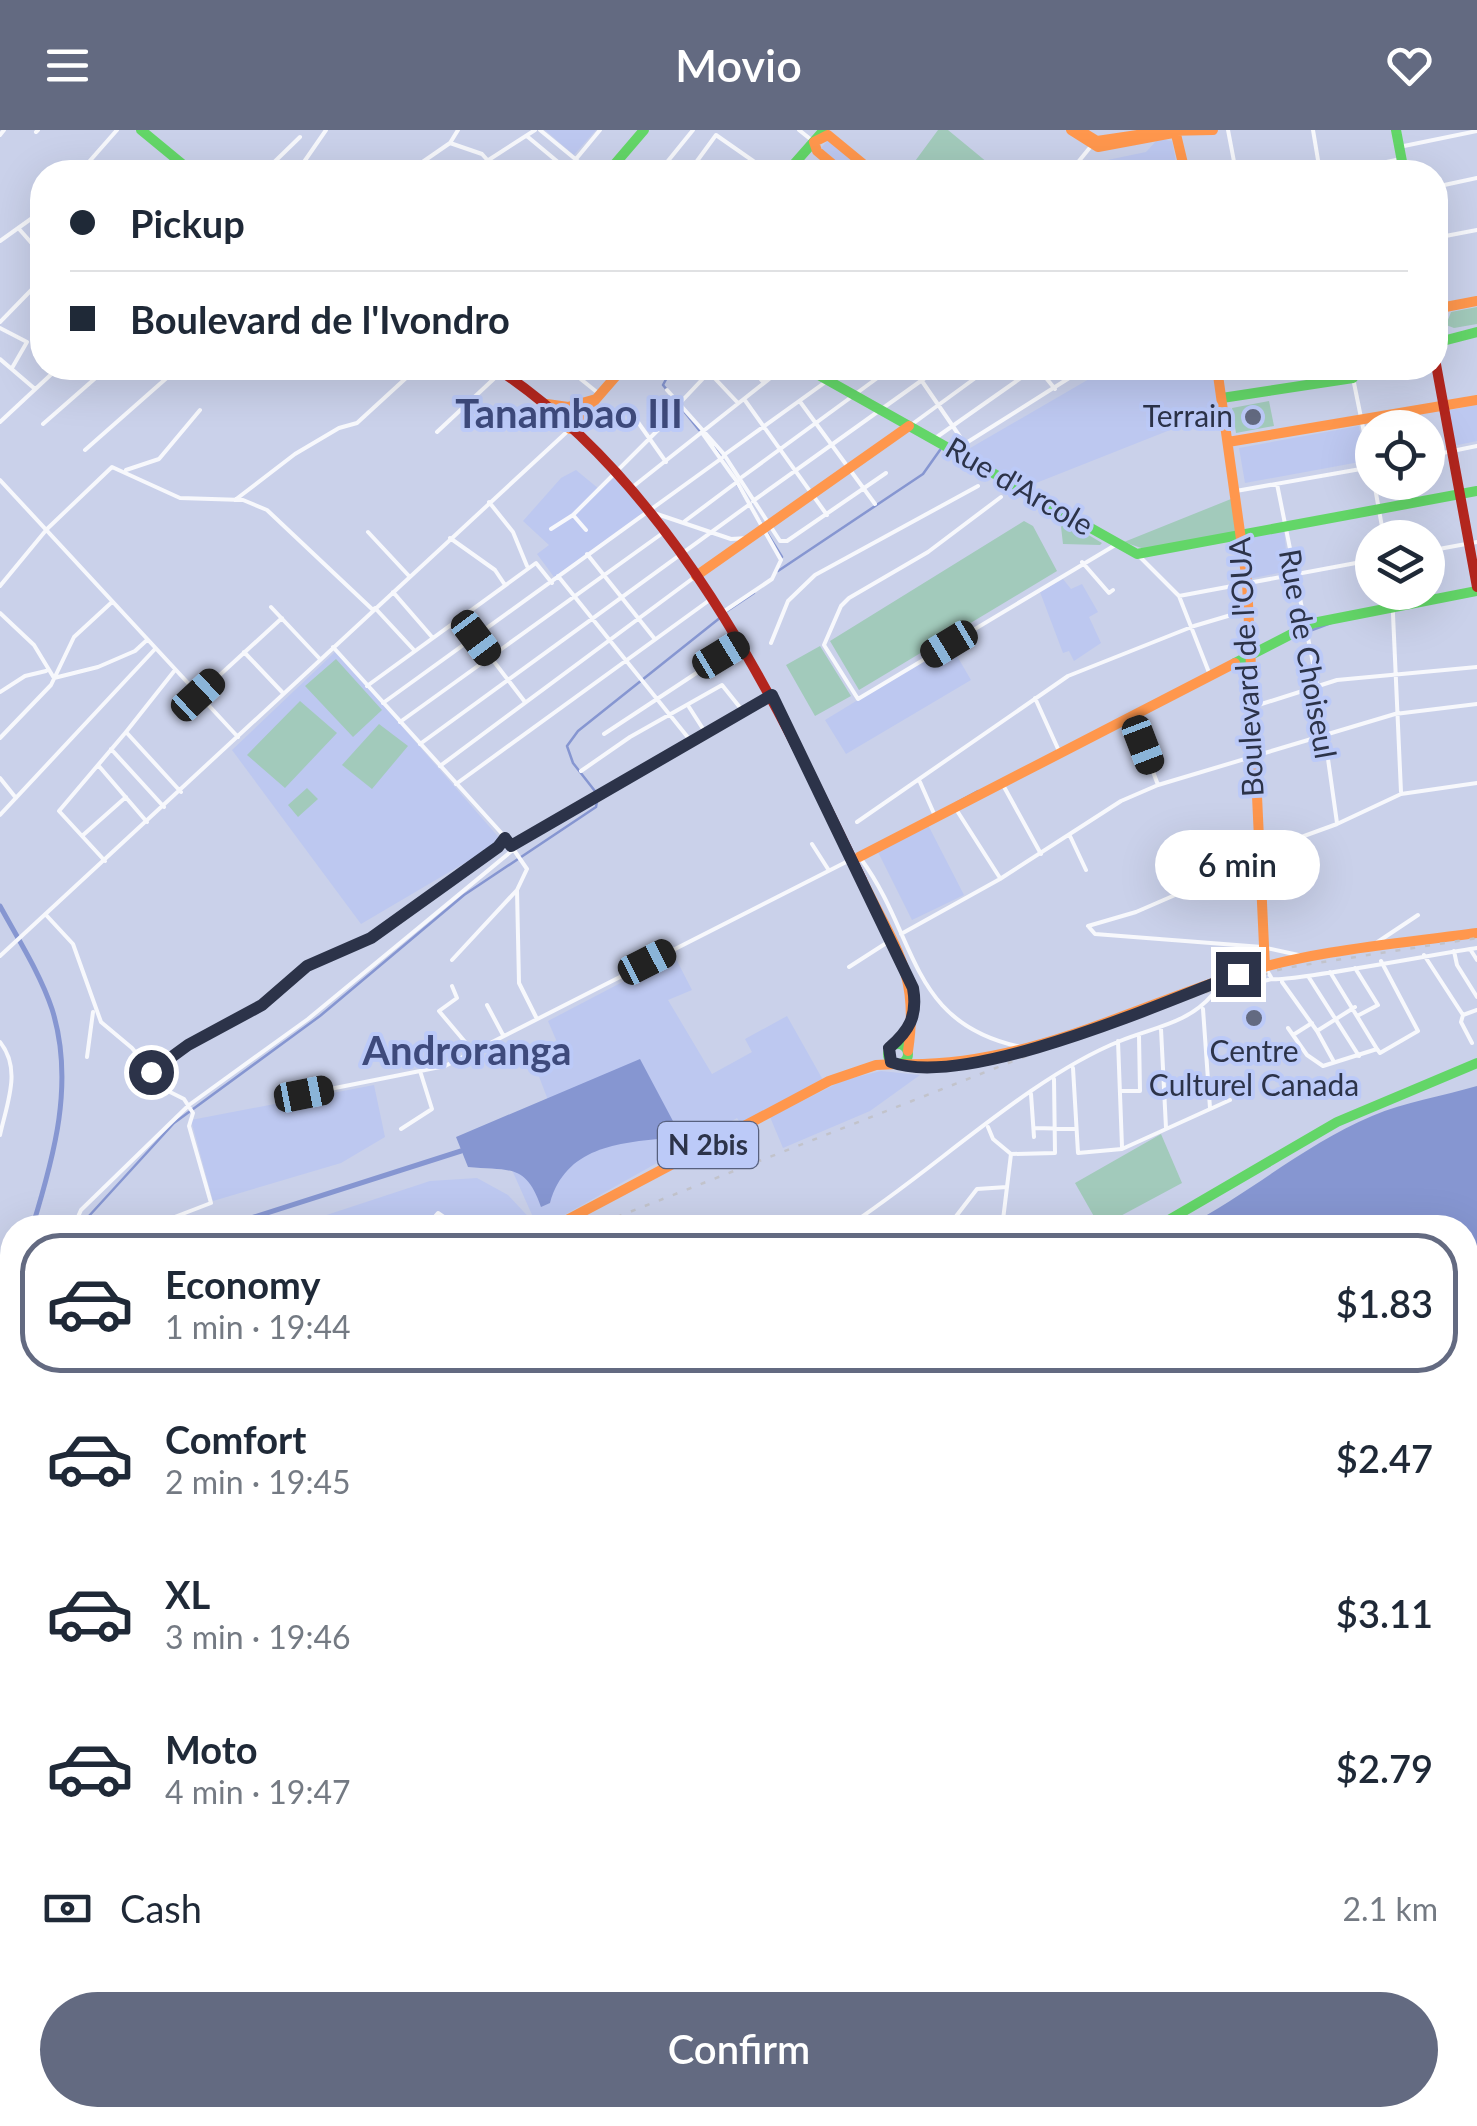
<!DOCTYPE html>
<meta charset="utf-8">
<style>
:root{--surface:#fff;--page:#f6f6f7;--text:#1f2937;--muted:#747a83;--line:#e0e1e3;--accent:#636a81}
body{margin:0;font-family:Lato,sans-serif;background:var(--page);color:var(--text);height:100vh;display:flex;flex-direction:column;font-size:38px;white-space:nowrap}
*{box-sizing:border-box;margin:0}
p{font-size:32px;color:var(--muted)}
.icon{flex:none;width:55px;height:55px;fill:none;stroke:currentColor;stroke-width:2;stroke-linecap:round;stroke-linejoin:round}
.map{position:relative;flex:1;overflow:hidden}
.panel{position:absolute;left:0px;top:1085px;width:1478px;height:912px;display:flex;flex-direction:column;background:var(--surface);border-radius:40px 40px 0 0;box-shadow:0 10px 40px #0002}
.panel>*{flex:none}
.banner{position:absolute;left:30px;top:30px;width:1418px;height:220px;border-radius:40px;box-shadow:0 10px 40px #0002;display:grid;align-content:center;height:220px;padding:0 40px;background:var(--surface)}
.controls{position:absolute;left:1355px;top:280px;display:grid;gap:20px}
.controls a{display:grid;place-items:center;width:90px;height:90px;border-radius:50%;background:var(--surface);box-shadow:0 10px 40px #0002;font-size:50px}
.end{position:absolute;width:45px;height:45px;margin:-22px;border:12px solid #2c3349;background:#fff;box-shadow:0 0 0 5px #fff}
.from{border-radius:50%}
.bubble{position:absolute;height:70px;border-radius:35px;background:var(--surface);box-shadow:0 10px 40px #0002;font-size:32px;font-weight:600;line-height:70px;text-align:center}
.car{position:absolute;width:30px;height:60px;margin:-30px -15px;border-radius:12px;box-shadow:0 0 8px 2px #0007;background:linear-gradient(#222 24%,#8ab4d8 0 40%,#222 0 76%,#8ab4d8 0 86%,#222 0)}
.banner b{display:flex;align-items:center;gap:35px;height:95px;font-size:38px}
.banner b+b{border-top:2px solid var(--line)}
.banner i{width:25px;height:25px;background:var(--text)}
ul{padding:18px 0 0;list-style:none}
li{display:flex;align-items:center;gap:30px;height:140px;margin:0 20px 15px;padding:0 20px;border:5px solid transparent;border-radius:40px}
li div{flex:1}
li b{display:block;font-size:38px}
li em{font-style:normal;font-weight:600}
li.on{border-color:var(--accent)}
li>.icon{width:90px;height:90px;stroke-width:1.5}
.pay{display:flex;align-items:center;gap:25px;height:110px;padding:0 40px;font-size:38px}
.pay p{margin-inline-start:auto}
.button{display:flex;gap:20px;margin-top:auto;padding:20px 40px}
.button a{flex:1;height:115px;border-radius:60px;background:var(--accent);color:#fff;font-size:40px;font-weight:600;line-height:115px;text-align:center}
header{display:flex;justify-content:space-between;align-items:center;height:130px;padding:0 40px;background:var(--accent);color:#fff;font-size:45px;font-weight:600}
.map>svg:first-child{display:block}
.built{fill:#bdc8f0}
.green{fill:#a2cabb}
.water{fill:#8696d1}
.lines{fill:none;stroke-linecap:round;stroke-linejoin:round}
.stream{stroke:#8696d1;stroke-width:2.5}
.canal{stroke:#8696d1;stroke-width:5}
.street{stroke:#f7f8fc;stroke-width:4}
.fast{stroke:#63d668;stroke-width:10}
.slow{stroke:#ff974d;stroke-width:10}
.jam{stroke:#b3261e;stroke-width:10}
.rail{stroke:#c2c3cb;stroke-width:2.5;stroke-dasharray:5 10;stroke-linecap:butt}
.route{stroke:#2c3349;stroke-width:12}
.poi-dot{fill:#636a81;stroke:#bccaf8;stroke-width:4}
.labels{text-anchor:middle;stroke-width:8;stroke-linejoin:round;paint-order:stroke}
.shield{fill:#bccaf8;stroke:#57607e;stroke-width:2.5}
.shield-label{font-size:28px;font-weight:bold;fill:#2c3349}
.poi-label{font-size:30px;fill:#2c3349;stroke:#bccaf8;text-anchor:end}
.street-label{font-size:30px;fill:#2c3349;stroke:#bccaf8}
.district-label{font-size:40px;font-weight:bold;fill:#3e4a7c;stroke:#bccaf8}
</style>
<header><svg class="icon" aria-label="menu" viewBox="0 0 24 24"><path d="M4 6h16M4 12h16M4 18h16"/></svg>Movio<svg class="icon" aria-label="heart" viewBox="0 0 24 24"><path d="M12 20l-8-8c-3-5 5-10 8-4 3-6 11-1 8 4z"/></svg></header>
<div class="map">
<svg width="1477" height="1996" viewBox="0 0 1477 1996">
<rect width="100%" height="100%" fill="#cad1ea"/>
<path class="built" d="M545,0H596L574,25Z
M830,8L871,42H849L821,18Z
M1158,9L1172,11L1178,42H1095L1093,33L1146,22Z
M1091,238H1212L1218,281L1026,357L967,325L965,321L1096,245Z
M1477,275V311L1453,316L1446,281Z
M1359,296L1365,331L1245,353L1239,318Z
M576,340L599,359L614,348L645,381L554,447L537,424L549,415L523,391L561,348Z
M1284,400L1288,441L1244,450L1243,409Z
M1063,449L1071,459L1082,454L1098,482L1089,487L1101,513L1074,531L1069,521L1063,523L1040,462Z
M950,514L971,550L846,624L825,590Z
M336,521L502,711L361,794L232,620Z
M927,693L964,765L912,790L876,718Z
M674,825L692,860L668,870L712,944L752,922L745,909L787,886L823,950L742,995L737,988L543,1097L287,1098L430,1051L477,1048L508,1065L537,1096L491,993L548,970L533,931L560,919L548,891Z
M881,941L920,945L870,981L783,1018L770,987L844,950Z
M374,955L385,1007L341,1033L213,1071L191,990Z
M12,1200V1526L0,1537V1213Z"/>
<path class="green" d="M938,0H948L999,42H907Z
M1477,177V194L1454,198L1446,195L1451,182Z
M1269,271L1274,296L1236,303L1232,278Z
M1236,367L1238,403L1144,419L1124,412Z
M1060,388L1102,413L1100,415L1063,414Z
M1024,391L1033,396L1057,441L859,560L830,511Z
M820,516L851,566L815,586L786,535Z
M336,529L382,580L353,607L305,556Z
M300,571L337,603L285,658L247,625Z
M379,594L408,616L372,659L342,635Z
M307,658L318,669L298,687L288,675Z
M1161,1004L1182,1053L1100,1097L1075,1053Z"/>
<path class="water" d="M640,929L674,993L667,1008C617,1013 566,1017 550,1073L541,1077C526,1033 509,1041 468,1037L456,1007Z
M1477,956V1996H202L212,1985H1465V1098L1185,1097C1249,1064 1305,1014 1372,986C1405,972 1443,966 1477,956Z"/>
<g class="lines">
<path class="stream" d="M672,238L663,255L699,300
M713,315L782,427
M778,441L923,344L940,320
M727,481L754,463
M1288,509L1331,493
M956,673L978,661
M78,1098L174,993L320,886L464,765L596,677L598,665L573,633L567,616L578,601L721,487"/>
<path class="canal" d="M0,776C18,809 40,843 52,879C75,952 54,1027 32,1098
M220,1098L461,1021
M6,1174L12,1155
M0,1181L12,1170"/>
<path class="street" d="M540,0L591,42
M799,0L814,12
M1228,0L1236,42
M1313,0L1320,42
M36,2L38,0
M0,5L4,0
M528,7L570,42
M450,13L482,24L498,42
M1399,17L1477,1
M576,29L600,0
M487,31L535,0
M696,33L707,42
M80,42L117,0
M264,42L300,7
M297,42L326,0
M335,42L341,36
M408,42L450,13L458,0
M659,42L693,0
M689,42L716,5L769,42
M1070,42L1092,15
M1338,42L1401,29
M1435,57L1477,48
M20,100L42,125
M1435,108L1477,100
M0,111L42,81
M0,192L42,149
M0,198L27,212L12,238
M0,229L35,259
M567,238L598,263
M705,238L738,273
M751,238L764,253
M913,238L965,314
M1038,238L1055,259
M667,260L723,323L780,411H787L886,343
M744,269L827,385
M801,273L875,374
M679,274L713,238
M635,288L666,332
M0,292L58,238
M43,294L107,238
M911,295L989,238
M437,302L499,244
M703,304L737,352L781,430L772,449L723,482
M934,309L1035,238
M85,320L178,238
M955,320L1085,238
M724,325L845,238
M1428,326L1477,316
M126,340L159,329L200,280
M1372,342L1353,248L1408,238
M742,347L891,238
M0,350L238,607
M1374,352L1384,408
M1277,354L1318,558L1337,693
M630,359L783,238
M1236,361L1372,337
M1001,367L928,422L849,468L841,476L824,515L858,569L1117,414
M235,370L295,324L339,298L357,293L417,238
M753,371L939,238
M489,372L513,402L527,436
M648,381L731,409L748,408
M573,385L586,400
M685,391L737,352
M551,399L573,385L670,288
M368,402L409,446
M450,408L495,440L505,455
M1428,421L1477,412
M587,424L654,508
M1137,424L1179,466L1210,545
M1082,432L1109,463L1113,460
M558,446L690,610
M0,456L47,399L112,337L180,368L243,370L267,380L373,480
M393,462L432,507
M1392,462L1401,662
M1179,466L1372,430
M271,477L319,528
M375,478L413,519
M0,483L34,515L54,548L98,537L135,521L147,510
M459,486L525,572
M771,513L788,471L815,445L978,356
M333,517L505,707L527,739L517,760L519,853L536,887
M244,522L282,562
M367,556L536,433L552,453
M0,562L25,546L46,541
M198,565L282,488
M1035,568L1059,621
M383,573L722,328
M689,577L705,602
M1252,577L1337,550L1477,537
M400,592L660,405
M126,602L175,540
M604,604L742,513
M0,608L51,555L74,507L112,472
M420,614L750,374
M1143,615L1158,655
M111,619L164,677
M98,635L147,692
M440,636L696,446
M581,641L630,607L722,555L742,580
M0,648L16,668
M920,652L935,686
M456,654L711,469
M1003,655L1041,724
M954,676L1000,748
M0,685L155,519
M857,692L1068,546L1194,496L1248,480
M82,706L126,667
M1070,706L1086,740
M812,714L828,739
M513,715L772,565
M1221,723L1230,742
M861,729C919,808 908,896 1026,918
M105,731L59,681L126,602L181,662
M47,786L73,814L101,892L132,918L166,960L184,969L193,983L189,996L211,1073L146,1098
M1088,796L1136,782L1258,729L1263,721L1337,694L1401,664L1477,653
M1088,796L1095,804L1262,817L1303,826
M901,804L1000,749L1121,671L1158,655L1395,584L1477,574
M1373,815L1418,785
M1470,819L1477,830
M1454,821L1457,835L1477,867
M1424,825L1463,885
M0,826L570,299
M452,830L517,760
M849,837L891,810
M1355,838L1378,875L1359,885
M1308,846L1359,926
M1272,849C1285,853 1447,822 1477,818
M1282,852L1317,901L1355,877
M452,856L457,868L439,881L471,919
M487,875L503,905
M1203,879L1210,978
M1288,898L1307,925L1323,936L1377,919L1330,842
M1161,899L1166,998
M1317,901L1334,932
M1293,905L1312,893
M1118,911L1122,1017
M0,912C22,939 7,973 0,1005
M1472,913L1461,892L1463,885L1477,880
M1377,919L1380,923L1418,901L1381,831
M87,927L93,882
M1073,938L1078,1023L1122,1019L1230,970
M151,942L187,915L262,875L307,836L371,808L498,717L505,707
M1120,961H1140L1139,906
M305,964L445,936L852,729
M1031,964L1034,1007
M1034,998L1074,999
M401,999L432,979L421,944
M1011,1024L1055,1023L1054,949
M130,1088L134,1098
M73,1098L81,1080L189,975L308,889L514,719
M425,1098L438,1083L460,1098
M845,1098C931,1043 1028,948 1120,911C1155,897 1189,893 1213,864L1272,849L1265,837
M947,1098L977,1059L1007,1057L1011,1024L993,1009L988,997
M1002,1098L1007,1057
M0,1247L12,1258
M0,1324L12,1338
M0,1609L12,1599
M0,1682L12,1667
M0,1780L12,1768
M0,1880L12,1865"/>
<path class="fast" d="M141,0L192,42
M1396,0L1404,42
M608,42L644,0
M787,42L824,0
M1435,213L1477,202
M806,238L1137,424L1477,361
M1222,268L1353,248L1358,238
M1235,533L1313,493L1477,461
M888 924a10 10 0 1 1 20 0a10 10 0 1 1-20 0Z
M1155,1098L1337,992L1477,933
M0,1551L12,1541"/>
<path class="slow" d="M1071,0L1098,17L1173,3
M1079,0L1097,11L1164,1L1213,0
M1175,0L1185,42
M842,42L817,21L814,12L828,5L873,42
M1435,179L1477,171
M1217,238L1247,452L1265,837
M547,274L568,277L596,269
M570,299L623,238
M1228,312L1477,270
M696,446L909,296
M859,727L1235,533
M862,750C894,816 920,844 908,921
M898,934C1021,938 1122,882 1236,845C1313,820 1396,814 1477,803
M552,1098L829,951L876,935L897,934
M151,1996L162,1985"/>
<path class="jam" d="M1435,229L1477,457
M496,238C673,355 773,565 862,750"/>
<path class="rail" d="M589,1098L1039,921L1213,860L1285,838L1477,808
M0,1563L12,1552"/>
</g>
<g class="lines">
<path class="route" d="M151,942L188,915L262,875L307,836L371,808L498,717L505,708L511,716L772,565L913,858C918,886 909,901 889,918L891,932C965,960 1162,873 1238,844"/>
</g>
<g class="poi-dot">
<circle cx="1253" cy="287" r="10"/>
<circle cx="1254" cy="888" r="10"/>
</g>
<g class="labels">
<rect class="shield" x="658" y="992" width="100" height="46" rx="8"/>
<g class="shield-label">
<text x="708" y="1025">N 2bis</text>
</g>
<g class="poi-label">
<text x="1233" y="297">Terrain</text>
<text x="1254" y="932" text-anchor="middle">Centre<tspan x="1254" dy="34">Culturel Canada</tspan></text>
</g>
<g class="street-label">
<text transform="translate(1019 357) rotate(30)" y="10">Rue d'Arcole</text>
<text transform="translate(1307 524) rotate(80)" y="10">Rue de Choiseul</text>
<text transform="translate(1247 537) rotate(-93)" y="10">Boulevard de l'OUA</text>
</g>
<g class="district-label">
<text x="569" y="298">Tanambao III</text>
<text x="467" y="935">Androranga</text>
</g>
</g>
</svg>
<div class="controls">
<a><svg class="icon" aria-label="locate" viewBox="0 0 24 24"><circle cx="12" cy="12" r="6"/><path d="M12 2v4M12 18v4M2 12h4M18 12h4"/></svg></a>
<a><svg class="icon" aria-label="layers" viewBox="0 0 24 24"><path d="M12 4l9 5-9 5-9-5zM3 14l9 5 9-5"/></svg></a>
</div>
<i class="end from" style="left:151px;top:942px"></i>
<i class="end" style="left:1238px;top:844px"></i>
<div class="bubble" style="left:1155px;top:700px;width:165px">6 min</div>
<i class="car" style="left:476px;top:508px;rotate:143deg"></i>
<i class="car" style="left:949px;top:514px;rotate:239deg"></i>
<i class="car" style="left:721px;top:525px;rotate:59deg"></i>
<i class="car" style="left:198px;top:565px;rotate:47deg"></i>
<i class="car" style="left:1143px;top:615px;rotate:159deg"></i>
<i class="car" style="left:647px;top:832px;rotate:63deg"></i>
<i class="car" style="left:304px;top:964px;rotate:79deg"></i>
<div class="banner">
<b><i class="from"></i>Pickup</b>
<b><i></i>Boulevard de l'Ivondro</b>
</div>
<section class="panel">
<ul>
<li class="on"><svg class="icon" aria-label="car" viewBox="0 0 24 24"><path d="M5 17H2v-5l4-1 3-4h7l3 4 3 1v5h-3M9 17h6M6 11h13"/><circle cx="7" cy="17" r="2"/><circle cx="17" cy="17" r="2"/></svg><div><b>Economy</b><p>1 min · 19:44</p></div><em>$1.83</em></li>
<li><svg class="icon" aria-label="car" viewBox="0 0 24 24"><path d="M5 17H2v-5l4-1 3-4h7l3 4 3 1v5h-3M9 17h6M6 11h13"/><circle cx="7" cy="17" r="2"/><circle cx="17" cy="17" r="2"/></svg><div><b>Comfort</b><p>2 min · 19:45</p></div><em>$2.47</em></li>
<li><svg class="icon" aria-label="car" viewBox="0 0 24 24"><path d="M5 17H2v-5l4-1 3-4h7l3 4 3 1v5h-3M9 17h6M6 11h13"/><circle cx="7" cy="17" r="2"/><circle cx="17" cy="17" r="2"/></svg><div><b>XL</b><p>3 min · 19:46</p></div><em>$3.11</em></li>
<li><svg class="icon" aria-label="car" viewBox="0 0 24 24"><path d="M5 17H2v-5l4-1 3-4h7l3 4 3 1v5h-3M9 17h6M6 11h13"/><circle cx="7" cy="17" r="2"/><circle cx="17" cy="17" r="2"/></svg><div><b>Moto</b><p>4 min · 19:47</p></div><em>$2.79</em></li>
</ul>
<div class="pay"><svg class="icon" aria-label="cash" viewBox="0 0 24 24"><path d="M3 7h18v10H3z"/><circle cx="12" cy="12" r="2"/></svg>Cash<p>2.1 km</p></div>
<div class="button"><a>Confirm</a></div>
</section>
</div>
